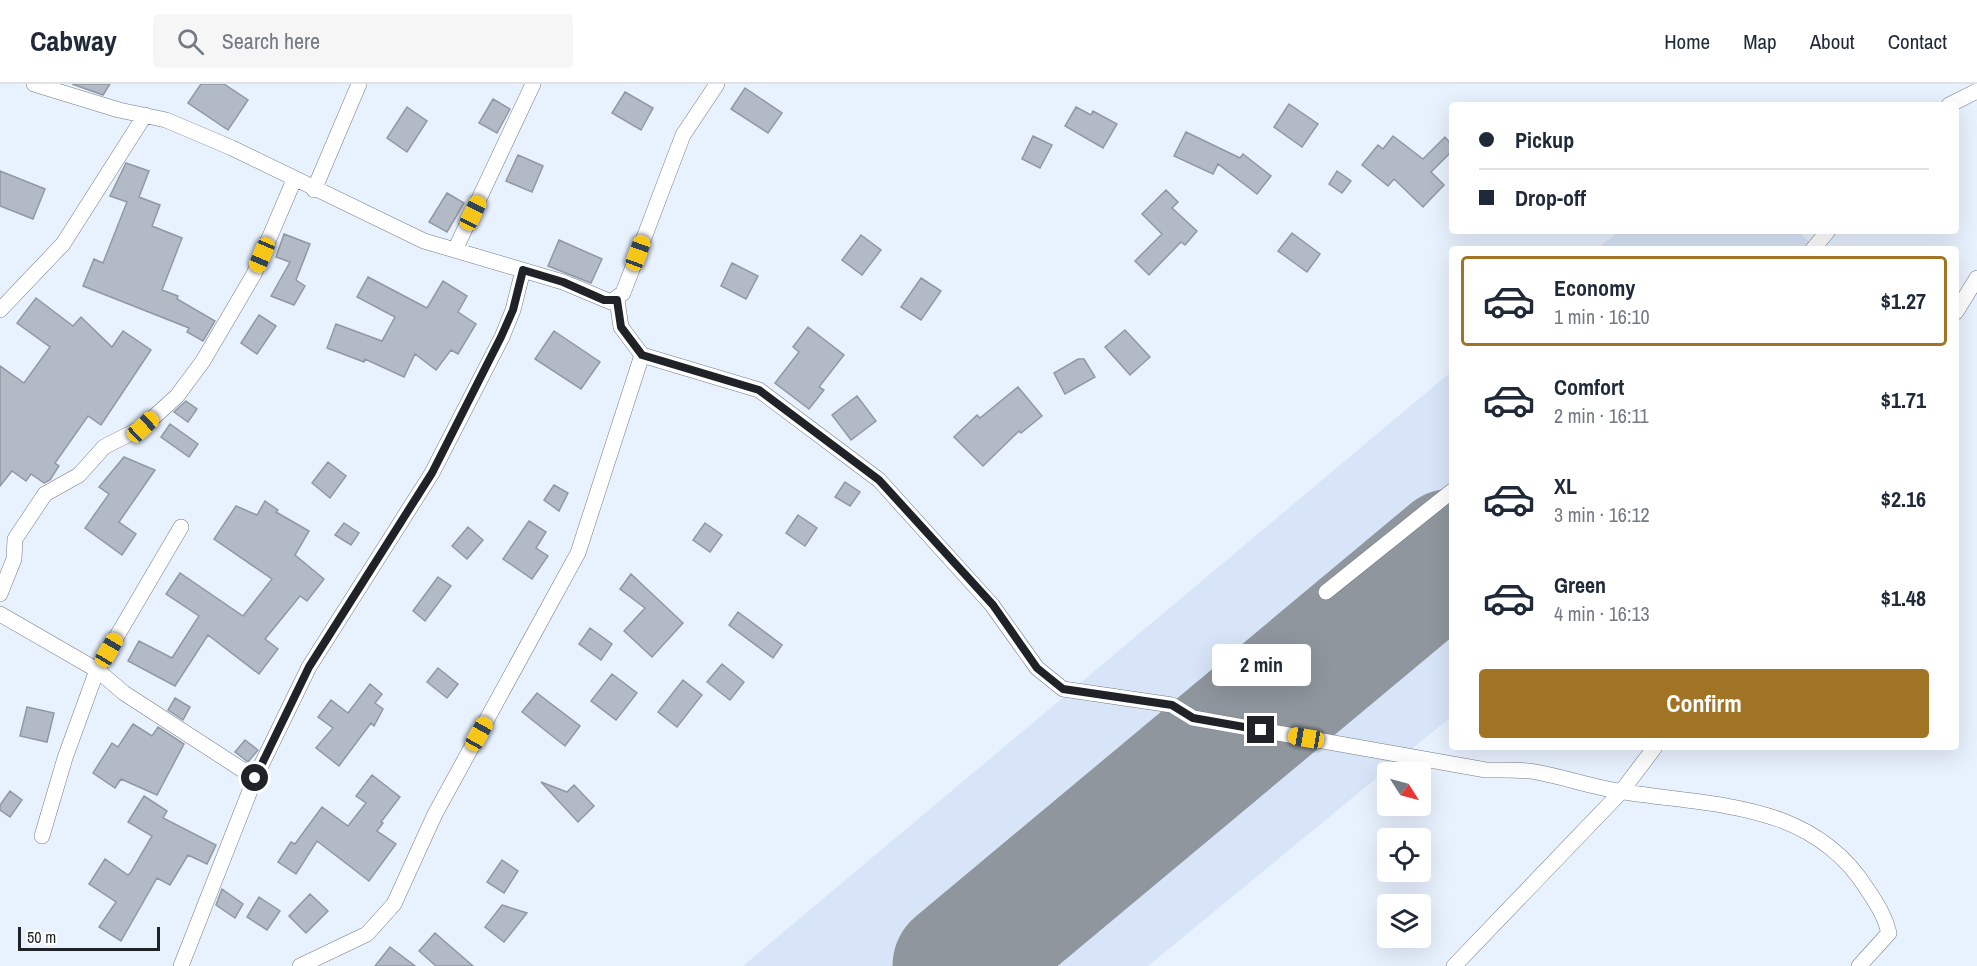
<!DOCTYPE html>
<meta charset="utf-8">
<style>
:root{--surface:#fff;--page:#f6f6f7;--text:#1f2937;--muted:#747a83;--line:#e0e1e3;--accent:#a17325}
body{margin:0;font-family:"Archivo Narrow",sans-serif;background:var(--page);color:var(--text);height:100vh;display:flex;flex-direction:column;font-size:22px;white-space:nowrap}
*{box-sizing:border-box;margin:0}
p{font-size:20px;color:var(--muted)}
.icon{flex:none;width:33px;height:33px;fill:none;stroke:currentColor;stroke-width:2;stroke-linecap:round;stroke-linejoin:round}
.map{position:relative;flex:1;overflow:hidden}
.drawer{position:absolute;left:1449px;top:162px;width:510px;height:504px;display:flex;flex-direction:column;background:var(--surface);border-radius:6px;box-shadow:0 6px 24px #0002}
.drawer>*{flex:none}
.hud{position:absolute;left:1449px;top:18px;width:510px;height:132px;border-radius:6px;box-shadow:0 6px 24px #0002;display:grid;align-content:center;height:132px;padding:0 30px;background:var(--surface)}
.needle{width:39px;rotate:126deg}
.tools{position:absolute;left:1377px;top:678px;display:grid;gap:12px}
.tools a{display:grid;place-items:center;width:54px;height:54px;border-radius:6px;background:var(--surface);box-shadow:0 6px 24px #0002;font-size:30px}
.scale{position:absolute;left:18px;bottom:15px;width:142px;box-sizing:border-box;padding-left:6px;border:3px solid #1f2226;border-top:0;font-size:16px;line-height:21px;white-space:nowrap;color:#1f2226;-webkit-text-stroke:4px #fdfdfd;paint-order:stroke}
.end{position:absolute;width:27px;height:27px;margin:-14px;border:8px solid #1f2226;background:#fff;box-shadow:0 0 0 3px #fff}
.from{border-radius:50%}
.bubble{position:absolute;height:42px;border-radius:6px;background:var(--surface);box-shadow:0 6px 24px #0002;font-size:20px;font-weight:700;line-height:42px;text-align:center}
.car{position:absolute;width:18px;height:36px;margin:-18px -9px;border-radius:8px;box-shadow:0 0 4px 2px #0007;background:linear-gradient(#f5c518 24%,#345 0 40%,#f5c518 0 76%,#345 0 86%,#f5c518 0)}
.hud b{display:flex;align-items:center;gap:21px;height:57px;font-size:22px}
.hud b+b{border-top:2px solid var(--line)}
.hud i{width:15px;height:15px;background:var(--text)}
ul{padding:10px 0 0;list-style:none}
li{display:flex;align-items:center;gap:18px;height:90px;margin:0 12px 9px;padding:0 18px;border:3px solid transparent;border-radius:6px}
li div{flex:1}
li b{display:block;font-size:22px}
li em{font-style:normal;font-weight:700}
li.active{border-color:var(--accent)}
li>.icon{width:54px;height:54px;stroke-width:1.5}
.button{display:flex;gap:12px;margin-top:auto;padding:12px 30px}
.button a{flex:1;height:69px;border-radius:6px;background:var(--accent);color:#fff;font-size:24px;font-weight:700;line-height:69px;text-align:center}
header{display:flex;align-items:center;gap:36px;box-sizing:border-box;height:84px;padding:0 30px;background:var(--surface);border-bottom:2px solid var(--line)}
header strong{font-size:28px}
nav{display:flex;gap:33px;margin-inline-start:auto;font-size:21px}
.search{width:420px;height:54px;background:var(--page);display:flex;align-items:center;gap:15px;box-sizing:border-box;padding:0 21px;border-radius:6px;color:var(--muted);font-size:22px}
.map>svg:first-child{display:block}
.built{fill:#d8e5f8}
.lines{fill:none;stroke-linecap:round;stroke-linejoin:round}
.runway{stroke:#8f969e;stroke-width:129}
.building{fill:#b2bac6;stroke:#9098a3;stroke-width:1.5}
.street-casing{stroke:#737b86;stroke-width:16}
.street{stroke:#fff;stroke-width:15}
.route{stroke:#1f2226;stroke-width:8}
</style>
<header>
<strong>Cabway</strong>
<div class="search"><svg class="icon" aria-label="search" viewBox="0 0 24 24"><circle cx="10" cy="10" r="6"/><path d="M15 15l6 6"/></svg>Search here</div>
<nav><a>Home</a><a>Map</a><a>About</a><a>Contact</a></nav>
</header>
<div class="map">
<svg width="1977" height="882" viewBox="0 0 1977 882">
<rect width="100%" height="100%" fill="#e8f1fe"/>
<path class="built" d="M1619,147H1797L1818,165H1597Z
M1452,287V632L1148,882H743Z"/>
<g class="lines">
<path class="runway" d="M957,882L1452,469"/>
</g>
<path class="building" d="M72,0H110L103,11Z
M201,0H224L248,16L228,46L188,19Z
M745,4L782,29L768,49L731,25Z
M625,8L653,24L641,46L612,29Z
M493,15L510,25L497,49L479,39Z
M1289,20L1318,40L1302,63L1274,43Z
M407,23L427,37L407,68L387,54Z
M1076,23L1091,31L1093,27L1117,40L1103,64L1065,42Z
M1186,48L1240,74L1243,70L1271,92L1257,110L1218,80L1213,90L1174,72Z
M1033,52L1052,61L1040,84L1022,75Z
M1393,52L1423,75L1445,53L1452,61V67L1431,88L1444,101L1423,123L1394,95L1388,102L1362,81L1378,61L1383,65Z
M518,71L543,82L532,108L506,97Z
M126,79L149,87L139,113L160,121L152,142L182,154L162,206L178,212L177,215L215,237L203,257L187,248L189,244L83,202L94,175L103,179L127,118L110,112Z
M0,87L45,105L33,135L0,122Z
M1337,87L1351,97L1342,109L1329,100Z
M1166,106L1178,118L1172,124L1197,147L1185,161L1181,158L1149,191L1135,177L1162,150L1142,130Z
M447,109L464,119L447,148L429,138Z
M1292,149L1320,170L1307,188L1278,167Z
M284,150L310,160L296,196L305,202L294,221L271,212L290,178L276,173Z
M861,151L881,166L862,191L842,176Z
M559,156L602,175L591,199L548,182Z
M732,179L758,192L746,215L721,202Z
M368,193L427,224L443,197L467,212L458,228L476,240L458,270L451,266L436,286L415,270L404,293L365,275L364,278L327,264L336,240L382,257L395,233L357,213Z
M921,194L941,207L921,236L901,223Z
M36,214L73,242L81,233L112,263L123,247L151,266L101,341L88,332L55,379L59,382L50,396L44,399L31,390L26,397L12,387L0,402V282L24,299L50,263L17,239Z
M259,231L276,242L257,270L241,259Z
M808,243L844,271L819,303L824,306L809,325L775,299L799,268L793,263Z
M1125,246L1150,273L1130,291L1105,263Z
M554,247L600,278L581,305L535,275Z
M1078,275H1084L1095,293L1065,310L1054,289Z
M1018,303L1042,332L1021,349L1019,347L983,382L954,353L977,331L980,334Z
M857,312L876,337L851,356L832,331Z
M186,317L197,325L188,338L174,328Z
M170,340L198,360L189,373L161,353Z
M124,373L155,386L119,438L136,450L122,471L85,444L109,410L99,403Z
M328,378L346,392L330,414L312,399Z
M845,398L860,408L850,422L835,413Z
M554,401L568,409L559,427L544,416Z
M265,417L278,426L276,428L309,447L295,471L324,495L307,517L300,512L265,555L278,565L259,590L208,551L175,602L128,577L139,557L172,574L199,532L166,510L180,489L243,532L272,495L214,455L236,422L257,431Z
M798,431L817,444L805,462L786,449Z
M529,437L546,448L536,464L548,472L532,495L503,475Z
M344,439L359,449L351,461L335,451Z
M705,439L722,451L710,468L693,456Z
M468,443L483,456L467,475L452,462Z
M631,490L683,539L652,573L624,547L645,524L620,505Z
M438,493L451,502L425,537L413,527Z
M738,528L782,561L773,574L729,541Z
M590,544L612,560L601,576L579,560Z
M722,580L744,598L730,616L707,598Z
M438,584L458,600L447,614L427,598Z
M612,590L637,609L616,636L591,617Z
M683,596L702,611L677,643L658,628Z
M370,600L382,610L375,619L383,625L374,642L371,639L339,682L316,664L333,644L318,633L331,616L348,629Z
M537,609L580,642L565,662L522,628Z
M175,614L190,623L183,636L168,626Z
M27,623L54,629L47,658L20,652Z
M133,640L152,652L158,643L184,660L157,711L121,695L115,704L93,689L112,659L118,663Z
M245,656L258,666L248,678L235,668Z
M372,691L400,713L381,738L383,739L377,747L396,760L369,797L317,757L296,790L278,778L291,758L295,760L322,723L348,742L366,719L356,712Z
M541,698L567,708L574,701L594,722L578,738Z
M10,707L22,716L10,733L0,726V721Z
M144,712L167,727L163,734L216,761L207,780L188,771L170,801L157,794L121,857L99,843L116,818L89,800L105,775L128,791L131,788L152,752L128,738Z
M502,776L518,787L504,809L487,798Z
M222,805L243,820L235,834L216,821Z
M310,810L328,827L306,849L289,832Z
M259,813L280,827L267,846L247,833Z
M502,821L527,829L504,858L485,843Z
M435,849L473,882H436L419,867Z
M390,863L415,882H375Z"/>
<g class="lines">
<g class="street-casing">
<path id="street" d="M34,0L119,26L166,36L232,64L424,157L563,198L611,218L623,209L683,51L717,0
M1949,21L1977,7
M314,106L359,0
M1813,165L1828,147
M455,166L533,0
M617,216L621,243L642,271L759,306L879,396L992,521L1037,584L1063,605L1172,621L1193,634L1486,686C1502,686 1520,685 1536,688C1565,693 1594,704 1624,708C1715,722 1812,718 1867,805C1877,820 1885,832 1889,849L1859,882
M0,226L63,160L145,31
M1956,228L1977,194
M1326,508L1452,407
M0,510L14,475L15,455L45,410L79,391L104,363L143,343L177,312L203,277L254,190L294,96
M0,530L97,586L124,609L255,694L309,583L432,389L502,253L513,226L523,186
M42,752L65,674L97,586L181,443
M181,882L255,694
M300,882L367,850L394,820L435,730L578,469L642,271
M1454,882L1621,708L1655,663"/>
</g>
<use href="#street" class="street"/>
</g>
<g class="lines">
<path class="route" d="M255,694L309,583L432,389L501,253L513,226L523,186L563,198L604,216H617L621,243L642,271L759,306L879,396L993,521L1037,584L1063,605L1172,621L1193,634L1261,646"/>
</g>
</svg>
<div class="tools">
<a><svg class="needle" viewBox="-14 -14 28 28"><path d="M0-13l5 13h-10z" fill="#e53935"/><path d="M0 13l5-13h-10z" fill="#747a83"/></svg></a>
<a><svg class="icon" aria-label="locate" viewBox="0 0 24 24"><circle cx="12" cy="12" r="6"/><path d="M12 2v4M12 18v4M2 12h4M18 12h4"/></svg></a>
<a><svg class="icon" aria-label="layers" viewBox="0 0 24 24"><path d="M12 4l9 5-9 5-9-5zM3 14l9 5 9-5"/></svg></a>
</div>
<div class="scale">50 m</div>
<i class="end from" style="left:255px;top:694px"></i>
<i class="end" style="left:1261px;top:646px"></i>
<div class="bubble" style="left:1212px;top:560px;width:99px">2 min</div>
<i class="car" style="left:473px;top:129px;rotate:26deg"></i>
<i class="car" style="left:638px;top:169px;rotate:20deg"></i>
<i class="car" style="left:262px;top:171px;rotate:203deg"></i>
<i class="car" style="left:143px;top:343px;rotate:47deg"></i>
<i class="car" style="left:109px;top:566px;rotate:30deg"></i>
<i class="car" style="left:479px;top:650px;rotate:29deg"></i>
<i class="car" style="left:1306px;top:654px;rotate:280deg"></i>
<div class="hud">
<b><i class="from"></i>Pickup</b>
<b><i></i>Drop-off</b>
</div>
<section class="drawer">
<ul>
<li class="active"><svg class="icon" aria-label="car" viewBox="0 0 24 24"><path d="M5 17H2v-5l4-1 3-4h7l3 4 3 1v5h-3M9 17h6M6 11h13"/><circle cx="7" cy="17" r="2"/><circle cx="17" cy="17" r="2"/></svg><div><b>Economy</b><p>1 min · 16:10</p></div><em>$1.27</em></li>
<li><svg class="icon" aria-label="car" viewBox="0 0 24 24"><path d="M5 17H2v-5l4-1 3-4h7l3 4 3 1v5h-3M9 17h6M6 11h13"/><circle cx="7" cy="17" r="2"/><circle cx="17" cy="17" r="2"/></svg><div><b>Comfort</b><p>2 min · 16:11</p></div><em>$1.71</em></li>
<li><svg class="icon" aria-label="car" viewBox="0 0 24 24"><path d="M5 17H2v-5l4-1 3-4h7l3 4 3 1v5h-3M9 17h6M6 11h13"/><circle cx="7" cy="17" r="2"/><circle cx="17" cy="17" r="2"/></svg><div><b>XL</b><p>3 min · 16:12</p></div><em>$2.16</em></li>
<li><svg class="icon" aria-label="car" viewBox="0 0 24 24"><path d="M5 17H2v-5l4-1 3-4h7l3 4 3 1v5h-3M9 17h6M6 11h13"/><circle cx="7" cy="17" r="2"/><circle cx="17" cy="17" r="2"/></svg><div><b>Green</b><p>4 min · 16:13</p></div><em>$1.48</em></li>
</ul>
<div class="button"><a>Confirm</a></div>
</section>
</div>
